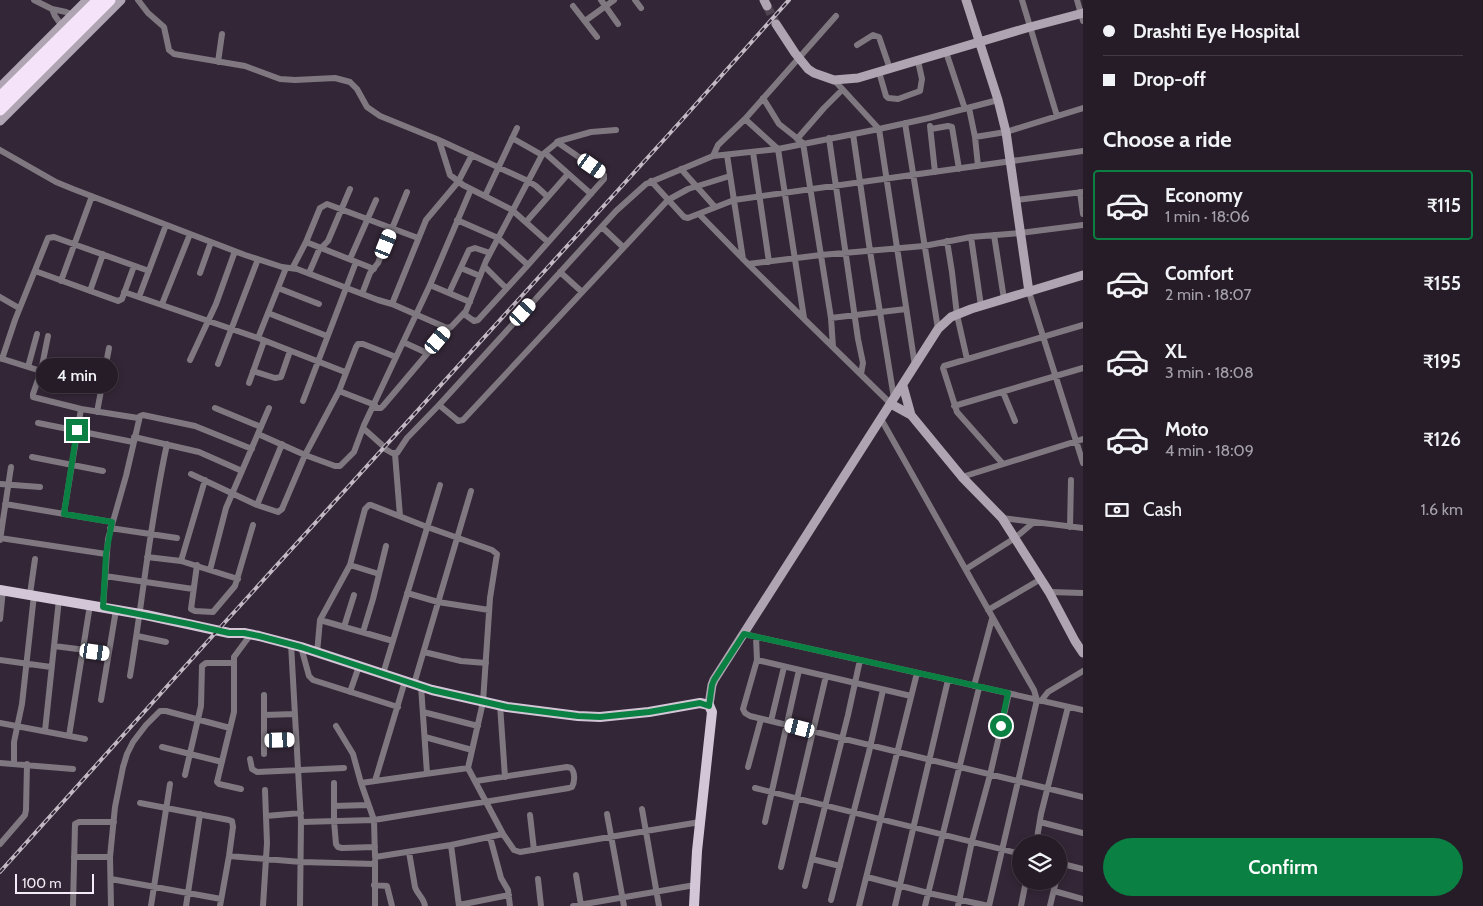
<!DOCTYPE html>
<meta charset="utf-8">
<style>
:root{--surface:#261c28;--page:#322934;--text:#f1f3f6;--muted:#a4a1a8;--line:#423a45;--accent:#0b8043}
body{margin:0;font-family:Cabin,sans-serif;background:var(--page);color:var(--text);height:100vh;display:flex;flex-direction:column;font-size:19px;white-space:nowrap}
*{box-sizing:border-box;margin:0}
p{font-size:16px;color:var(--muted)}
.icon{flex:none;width:28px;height:28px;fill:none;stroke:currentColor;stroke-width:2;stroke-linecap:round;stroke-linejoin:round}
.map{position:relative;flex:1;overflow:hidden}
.drawer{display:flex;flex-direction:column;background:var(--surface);width:400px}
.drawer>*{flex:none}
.guide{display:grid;align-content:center;height:110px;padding:0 20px;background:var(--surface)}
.controls{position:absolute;left:1012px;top:835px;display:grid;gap:10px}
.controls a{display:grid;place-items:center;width:55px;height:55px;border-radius:50%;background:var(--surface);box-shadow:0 2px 8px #0003,0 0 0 1px var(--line);font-size:25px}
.scale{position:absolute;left:15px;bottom:12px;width:79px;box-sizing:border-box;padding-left:5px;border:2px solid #f3ebf5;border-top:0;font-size:14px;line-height:18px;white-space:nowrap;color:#f3ebf5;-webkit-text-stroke:4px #332636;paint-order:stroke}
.end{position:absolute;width:22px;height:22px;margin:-11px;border:6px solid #0b8043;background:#fff;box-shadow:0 0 0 2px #fff}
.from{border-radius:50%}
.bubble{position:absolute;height:35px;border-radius:18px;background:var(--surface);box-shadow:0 2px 8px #0003,0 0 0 1px var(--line);font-size:16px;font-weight:600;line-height:35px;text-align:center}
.car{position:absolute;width:15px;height:30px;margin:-15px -8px;border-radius:6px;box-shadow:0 0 4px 1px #0007;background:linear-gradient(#fff 24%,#345 0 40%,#fff 0 76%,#345 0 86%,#fff 0)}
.guide b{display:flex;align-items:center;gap:18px;height:48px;font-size:19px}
.guide b+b{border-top:1px solid var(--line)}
.guide i{width:12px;height:12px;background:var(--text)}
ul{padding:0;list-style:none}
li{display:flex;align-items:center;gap:15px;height:70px;margin:0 10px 8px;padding:0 10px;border:2px solid transparent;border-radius:5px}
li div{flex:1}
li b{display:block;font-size:19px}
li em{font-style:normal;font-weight:600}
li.selected{border-color:var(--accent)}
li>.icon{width:45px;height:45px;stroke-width:1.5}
h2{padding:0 20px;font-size:22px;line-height:60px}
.pay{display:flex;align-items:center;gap:12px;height:55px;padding:0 20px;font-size:19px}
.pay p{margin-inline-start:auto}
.button{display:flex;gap:10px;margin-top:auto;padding:10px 20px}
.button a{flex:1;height:58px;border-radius:30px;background:var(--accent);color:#fff;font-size:20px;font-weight:600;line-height:58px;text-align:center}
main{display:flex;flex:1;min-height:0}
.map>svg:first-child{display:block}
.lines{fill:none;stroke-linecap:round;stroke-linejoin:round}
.secondary-tunnel{stroke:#504453;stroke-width:9;stroke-dasharray:9 4.5;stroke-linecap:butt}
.street{stroke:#7f7880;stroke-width:6}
.secondary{stroke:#afa4b1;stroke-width:9}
.primary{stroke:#d3c6d7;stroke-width:10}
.highway{stroke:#f5e4f9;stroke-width:11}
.rail-casing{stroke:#c2b9c4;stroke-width:4}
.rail{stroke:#332636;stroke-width:2;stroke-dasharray:5.5;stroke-linecap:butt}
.route{stroke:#0b8043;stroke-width:6}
</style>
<main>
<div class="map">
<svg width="1083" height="906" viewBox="0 0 1083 906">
<rect width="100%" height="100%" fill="#332636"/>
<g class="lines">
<path class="secondary-tunnel" d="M767,6L776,24"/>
<path class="street" d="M34,0L52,9L66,12L73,15
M138,0L148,13L164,27L169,50L174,54L245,66L280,79L295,80L335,78L350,82L357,89L367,107L380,116L439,140L528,181L536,186L548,197
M601,0L618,24
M635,0L641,8
M1022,0L1057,116
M1077,0L1083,21
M573,6L597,37
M52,9L55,16L62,26
M585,21L614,0
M857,45L873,35L879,37L890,69
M946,52L965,109
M218,62L222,34
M879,72L886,96L888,98L898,99L920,91L922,79L918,61
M834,80L879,129L915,366
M763,98L779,124L803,143L831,318L833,347
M969,108L975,137L978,166
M745,119L778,149L804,318
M905,123L938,329
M930,126L935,172
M931,129L948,126L952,127L959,169
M853,134L870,251L894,398
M975,137L1006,132L1083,108
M512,138L542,155
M829,138L858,339L863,363L861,374
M797,139L824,108L842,90
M439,140L450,175L463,185L512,210L548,242
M0,150L56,182L73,189L245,255L282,267L297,269L378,300L392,304L447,328L451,327L466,311L486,261L542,155L559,141L591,132L616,130
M753,152L769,262
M545,153L591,194
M727,155L743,259
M713,156L718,145L745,119L836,16
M681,169L715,207
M651,181L684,217L688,218L734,200L1083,151
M1080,192L1083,214
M485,196L517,128
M1016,200L1083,192
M699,214L748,264L891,404
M457,220L498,238L528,265
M526,222L568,174
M602,227L623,247
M994,235L1004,299
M971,237L981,306
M947,241L952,272L957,315L967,359
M306,242L374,269
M350,259L376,200
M748,264L821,255L924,246L971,237L1020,233L1083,225
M484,266L506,288
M293,267L306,242L320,208L327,204L418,238
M461,268L480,276
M35,271L118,301L122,299L134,266
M560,272L581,291
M200,273L211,242
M309,273L319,250L328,241L350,189
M61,281L92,196
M430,285L470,302
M278,288L319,304
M90,291L103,254
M124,292L258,338L345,372
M1029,292L1083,463
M449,293L469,250L475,248L490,253
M362,294L370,273L378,263L407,192
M0,297L19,308
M139,297L166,225
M162,304L190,234
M392,304L426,220L458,182L472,155
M268,313L327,336
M464,314L474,321L478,320L528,265L604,179V175L602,173L557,142
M831,318L906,309
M48,336L41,371L33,394V397L81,409L138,418
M258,338L286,268
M403,342L427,353
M0,358L41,371
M2,359L15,320L48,238L54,237L149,271
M190,360L216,304L235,251
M44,362L104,372
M218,364L258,259
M28,367L37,334
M253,371L275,378L281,377L290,351
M249,383L264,341
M339,391L375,405
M1003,392L1015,421
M303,401L356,262
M439,405L456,419L458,421L463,420L668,200L688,189L730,176
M954,406L1083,368
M215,408L261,427
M373,408H381L383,406L449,328
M97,412L109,348
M881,419C932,509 982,600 1034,690L1037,700L989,906
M38,423L133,442
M363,428L382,445
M258,434L305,455L335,466H340L354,452L364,425L430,285L471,189
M134,437L199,452L242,471
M385,449L392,453H397L407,438L439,405L616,211L646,184L713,156L778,149L879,129L929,118L998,100
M395,454L400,516
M32,457L103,471
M1003,464L957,412L943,368L944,366L1083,325
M191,474L257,505L278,512L282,509L305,455L339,391L356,347L358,344H363L396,357
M962,477L1083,439
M0,484L40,487
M5,504L112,522
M257,505L282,444
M64,513L81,409
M1002,518L1083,528
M1070,527L1071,480
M110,528L177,538
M0,538L106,554
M0,540L11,467
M147,557L181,561L238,579
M181,561L205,480
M197,565L191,609L195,611L213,612L235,586L253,525
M350,565L379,574
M966,569L1015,538L1034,522
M210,570L226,508L269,408
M105,576L193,589
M1049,592L1083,593
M407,593L438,602L489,610
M30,594L35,559
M103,607L108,539L126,476L140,416L143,415L195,426L252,449
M988,610L1041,579
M0,619L3,590
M320,620L393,641
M344,627L354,595
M363,632L373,599L386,546
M744,634L1083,710
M137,636L166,642
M756,637L757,660L743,709L745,713L750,716L1083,797
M291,644L301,822L300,906
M54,646L109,653
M301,647L309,676L313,680L398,707
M424,652L461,661L486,663
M317,653L320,620L350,565L365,509L369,505H371L427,527L492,550L497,554L490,598L483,702L468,768L361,783L374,820L375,857L451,845L459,906
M0,660L51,667
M757,660L911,696
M383,674L440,485
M130,676C143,599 150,521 167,444
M414,684L471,491
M421,686L427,773
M974,686L992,619
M350,692L359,666
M264,695V754
M101,700L116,610
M1041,701L1048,692L1083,671
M500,705L505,777
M423,712L478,726
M264,715L295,714
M771,721L784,667
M0,723L85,739
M336,726L353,754L361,783
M45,731L59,599
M69,736L90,605
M425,737L472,750
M264,741L296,740
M162,747L222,762
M250,759L252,769L257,772L344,768
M0,763L73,769
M14,763V742L22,704L34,595
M748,767L761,719
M185,775L201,706L202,666L206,663H234
M375,781L405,681
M334,783V821L336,844L338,847L342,848L375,847
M755,788L1021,854
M241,789L219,784L217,782L234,712V657L251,634
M140,803L229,820L232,821L233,827L229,856L220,906
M334,806L368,805
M642,809L659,906
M607,814L624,906
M530,815L534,850
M266,816L301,813
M301,822L374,820L569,788L572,787C575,782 575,772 571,768L567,767L476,781
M765,822L799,670
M1040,822L1083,833
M503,834L514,850L520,852L700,822
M490,837L501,878L508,890L510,906
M0,844L25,815L26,810L27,764
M1036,844L1041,814L1068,707
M451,845L503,834L468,768
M409,852L415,887C417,894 424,898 425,906
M229,856L301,862L375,864
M74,857H110
M812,859L840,866
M1059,863L1083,869
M781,867L826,676
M1059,871L1061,863
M576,875L581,905
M867,877L928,893L989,906
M111,879L221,899
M538,879L541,906
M374,885L387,886L392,906
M805,886L848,715L860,660
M1054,891L1083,899
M831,900L869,752L883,690
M459,905L509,895
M73,906L75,824L79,822H114
M111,906L110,857L115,807L123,767L127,754L133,742L146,725L160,711H166L230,728
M151,906L170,784
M186,906L200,814
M263,906L267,843L265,790
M375,906V861
M573,906L695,885
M859,906L917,673
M895,906L948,680
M925,906L979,688
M958,906L972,841L990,775L1009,693
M1021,906L1026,881
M1050,906L1056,881"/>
<path class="secondary" d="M764,0L767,6
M966,0L998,100L1006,132L1029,292
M776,24L795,53L808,69L814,73L834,80L858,78L1030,27L1083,13
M0,87L87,0
M0,121L121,0
M903,386L911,415
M891,404L911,415L962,477L1002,518L1049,592L1075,641L1083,653
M709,705L712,685L714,680L938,329L951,317L971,309L1083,275"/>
<path class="primary" d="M0,590L146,615L229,633H244L259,636L301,647L432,690L507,707L578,716L600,717L649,712L700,703L709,705L712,712L697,851L694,906"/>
<path class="highway" d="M0,97L98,0
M0,110L110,0"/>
<g class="rail-casing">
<path id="rail" d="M0,872L217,631L681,121L789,0"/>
</g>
<use href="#rail" class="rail"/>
</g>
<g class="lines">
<path class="route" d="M77,430L64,514L112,522L106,554L103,607L189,624L229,633H244L259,636L301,647L432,690L507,707L578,716L600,717L649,712L700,703L709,706L712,685L714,680L744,634L1008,693L1001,726"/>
</g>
</svg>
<div class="controls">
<a><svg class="icon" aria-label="layers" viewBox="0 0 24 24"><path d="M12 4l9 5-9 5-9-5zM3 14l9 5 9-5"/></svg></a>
</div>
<div class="scale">100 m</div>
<i class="end from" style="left:1001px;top:726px"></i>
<i class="end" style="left:77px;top:430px"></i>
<div class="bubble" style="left:36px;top:358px;width:82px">4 min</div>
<i class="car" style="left:592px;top:166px;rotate:125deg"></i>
<i class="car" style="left:386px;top:244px;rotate:22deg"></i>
<i class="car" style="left:523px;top:312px;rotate:42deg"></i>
<i class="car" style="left:438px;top:340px;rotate:40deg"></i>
<i class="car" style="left:95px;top:652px;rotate:98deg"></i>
<i class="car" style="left:800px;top:728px;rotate:284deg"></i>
<i class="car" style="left:280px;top:740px;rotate:88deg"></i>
</div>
<section class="drawer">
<div class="guide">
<b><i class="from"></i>Drashti Eye Hospital</b>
<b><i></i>Drop-off</b>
</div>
<h2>Choose a ride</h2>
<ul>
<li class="selected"><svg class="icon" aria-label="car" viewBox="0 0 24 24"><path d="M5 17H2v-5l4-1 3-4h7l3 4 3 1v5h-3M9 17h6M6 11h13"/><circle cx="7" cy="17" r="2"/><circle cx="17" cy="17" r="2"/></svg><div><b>Economy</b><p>1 min · 18:06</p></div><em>₹115</em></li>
<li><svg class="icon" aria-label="car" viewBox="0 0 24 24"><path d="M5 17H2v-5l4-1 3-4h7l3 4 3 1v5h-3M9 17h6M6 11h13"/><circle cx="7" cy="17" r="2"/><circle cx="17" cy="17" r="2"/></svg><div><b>Comfort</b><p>2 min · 18:07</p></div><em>₹155</em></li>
<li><svg class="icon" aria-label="car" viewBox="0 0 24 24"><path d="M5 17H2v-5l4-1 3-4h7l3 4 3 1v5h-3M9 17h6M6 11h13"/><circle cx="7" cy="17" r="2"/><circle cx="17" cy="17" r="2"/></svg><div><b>XL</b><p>3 min · 18:08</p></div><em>₹195</em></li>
<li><svg class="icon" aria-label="car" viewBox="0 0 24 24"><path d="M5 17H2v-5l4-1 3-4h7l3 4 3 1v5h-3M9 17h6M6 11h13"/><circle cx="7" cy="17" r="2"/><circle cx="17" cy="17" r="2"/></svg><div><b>Moto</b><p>4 min · 18:09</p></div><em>₹126</em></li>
</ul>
<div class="pay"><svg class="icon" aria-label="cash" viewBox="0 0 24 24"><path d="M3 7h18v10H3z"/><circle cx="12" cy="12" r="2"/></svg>Cash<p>1.6 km</p></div>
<div class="button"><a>Confirm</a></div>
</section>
</main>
